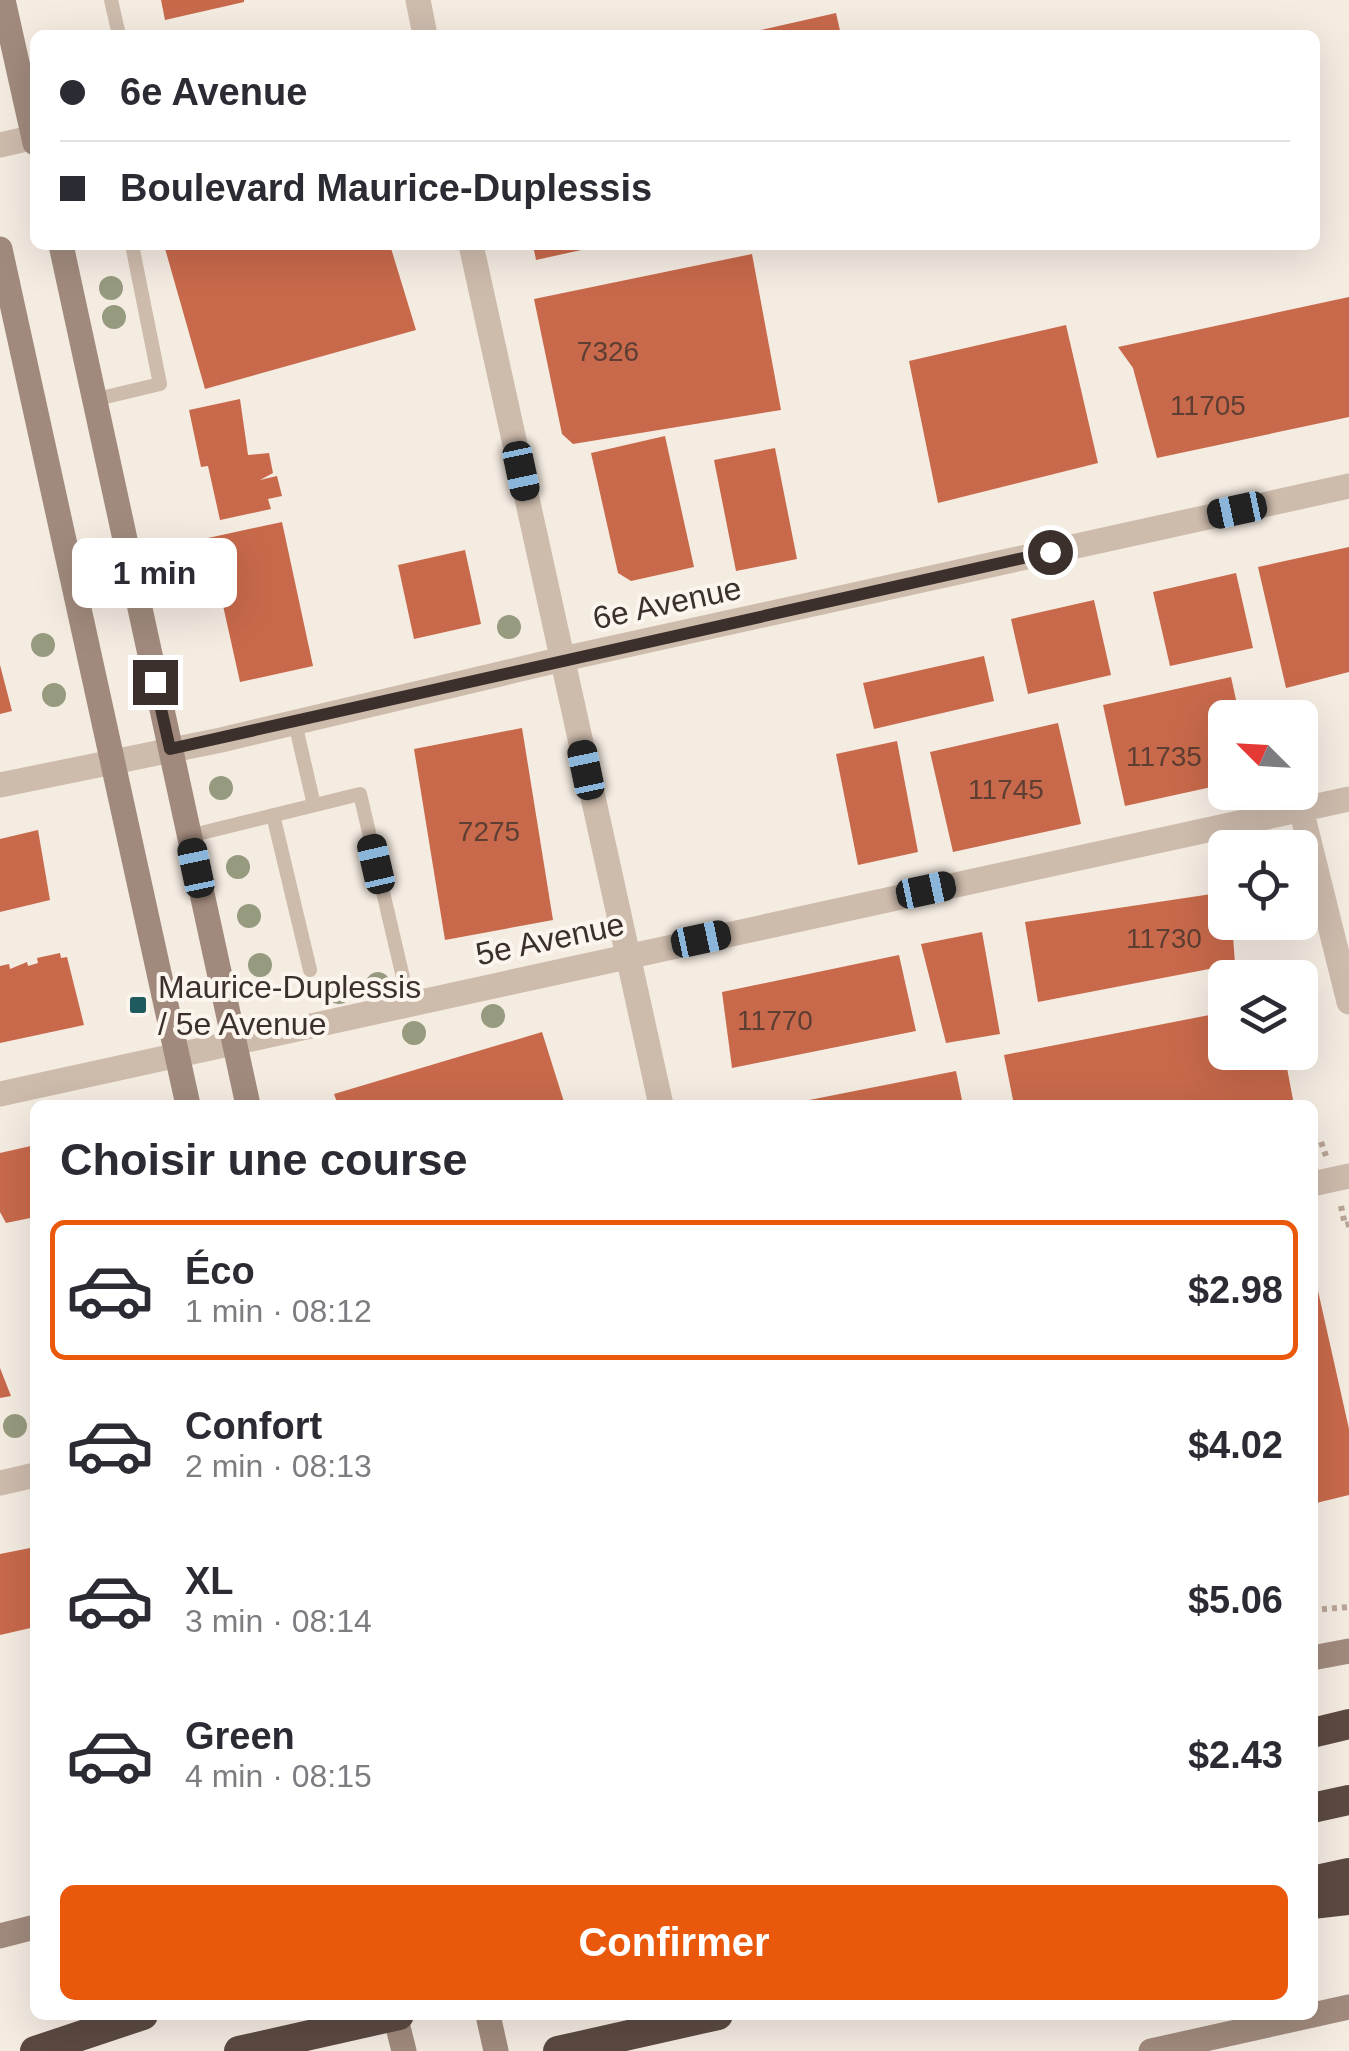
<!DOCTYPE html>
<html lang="fr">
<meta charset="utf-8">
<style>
:root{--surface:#fff;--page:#f2f2f3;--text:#2b2b33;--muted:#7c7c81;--line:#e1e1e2;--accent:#ea580c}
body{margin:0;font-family:Helvetica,sans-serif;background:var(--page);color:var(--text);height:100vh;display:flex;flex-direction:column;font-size:38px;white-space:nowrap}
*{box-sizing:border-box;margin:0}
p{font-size:32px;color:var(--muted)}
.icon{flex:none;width:55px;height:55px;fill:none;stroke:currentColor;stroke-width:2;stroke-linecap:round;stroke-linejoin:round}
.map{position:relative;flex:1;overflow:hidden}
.side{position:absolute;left:30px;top:1100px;width:1288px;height:920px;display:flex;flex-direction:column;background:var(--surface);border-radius:15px;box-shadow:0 10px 40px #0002}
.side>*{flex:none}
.banner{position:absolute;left:30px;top:30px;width:1290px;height:220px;border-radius:15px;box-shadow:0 10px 40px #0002;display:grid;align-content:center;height:220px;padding:0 30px;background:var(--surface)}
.needle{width:65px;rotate:294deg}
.tools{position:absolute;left:1208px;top:700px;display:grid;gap:20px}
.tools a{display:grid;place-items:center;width:110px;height:110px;border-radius:15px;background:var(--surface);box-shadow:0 10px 40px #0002;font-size:50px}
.end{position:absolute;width:45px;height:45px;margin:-22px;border:12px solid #3b302b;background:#fff;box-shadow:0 0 0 5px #fff}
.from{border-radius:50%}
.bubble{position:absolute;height:70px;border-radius:15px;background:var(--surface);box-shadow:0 10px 40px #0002;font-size:32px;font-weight:600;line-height:70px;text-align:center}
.car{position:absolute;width:30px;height:60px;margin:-30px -15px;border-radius:12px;box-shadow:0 0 8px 2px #0007;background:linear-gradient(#222 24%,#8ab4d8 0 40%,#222 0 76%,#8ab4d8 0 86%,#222 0)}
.banner b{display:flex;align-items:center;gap:35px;height:95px;font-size:38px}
.banner b+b{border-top:2px solid var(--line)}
.banner i{width:25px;height:25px;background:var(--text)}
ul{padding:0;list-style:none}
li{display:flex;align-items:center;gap:30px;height:140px;margin:0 20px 15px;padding:0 10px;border:5px solid transparent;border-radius:15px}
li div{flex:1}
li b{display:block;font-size:38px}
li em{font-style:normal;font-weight:600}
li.active{border-color:var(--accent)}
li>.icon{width:90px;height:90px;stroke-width:1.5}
h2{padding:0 30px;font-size:45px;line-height:120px}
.primary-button{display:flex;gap:20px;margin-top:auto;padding:20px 30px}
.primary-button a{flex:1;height:115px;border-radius:15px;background:var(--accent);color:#fff;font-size:40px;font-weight:600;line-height:115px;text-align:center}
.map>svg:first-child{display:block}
.building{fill:#c8694b}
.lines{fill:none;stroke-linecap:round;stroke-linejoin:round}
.path{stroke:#b9a596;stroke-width:6;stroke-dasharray:5 5;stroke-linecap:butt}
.lane{stroke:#cdbbac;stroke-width:14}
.street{stroke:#cdbbac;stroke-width:25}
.secondary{stroke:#a18a7d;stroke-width:25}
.highway{stroke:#5c4a42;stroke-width:30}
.tree{fill:#969b7f}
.route{stroke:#3b302b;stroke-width:12}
.poi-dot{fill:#1f5a5e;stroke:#fbf5ee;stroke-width:4}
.labels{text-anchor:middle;stroke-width:8;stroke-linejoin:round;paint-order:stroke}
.number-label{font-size:28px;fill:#5e3e33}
.street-label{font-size:32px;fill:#3b302b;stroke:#fbf5ee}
.poi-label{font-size:32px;fill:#3b302b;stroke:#fbf5ee;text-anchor:start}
</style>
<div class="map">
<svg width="1349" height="2051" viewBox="0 0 1349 2051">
<rect width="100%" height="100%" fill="#f4ebe1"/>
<path class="building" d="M161,0H244V2L165,20Z
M836,13L841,35H748V33Z
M164,245H390L416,330L205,389Z
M533,245H595V247L536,260Z
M752,254L781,410L573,444L562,434L534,299Z
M1349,297V417L1157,458L1133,368L1118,347Z
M1066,325L1098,463L938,503L909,361Z
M240,399L248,455L269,453L273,473L260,480L277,476L282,496L268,499L271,509L220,520L208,466L201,467L189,410Z
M665,436L694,567L631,581L618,573L591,453Z
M775,448L797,559L736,571L714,460Z
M282,522L313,666L240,682L208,538Z
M1349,547V672L1286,688L1258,567Z
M465,550L481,624L414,639L398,565Z
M1236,573L1253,648L1170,666L1153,592Z
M1094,600L1111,675L1028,694L1011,619Z
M984,656L994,701L874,729L863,683Z
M0,665L12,711L0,714Z
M1231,677L1240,718H1225V784L1125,806L1103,705Z
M1058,723L1081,824L953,852L930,752Z
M522,728L553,920L445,940L414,749Z
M897,741L918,852L858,865L836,754Z
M38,830L50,900L0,912V839Z
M1225,892V922H1232L1235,964L1038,1002L1025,922Z
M982,932L1000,1034L946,1043L921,944Z
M60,953L61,958L67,957L84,1025L0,1043V966L9,964L10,969L27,962L28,966L38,963L37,958Z
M899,955L916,1031L732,1068L722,992Z
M1225,1012V1052H1284L1294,1105H1014L1004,1055Z
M542,1032L565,1105H338L334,1094Z
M956,1071L963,1105H794V1103Z
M35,1145V1217L6,1223L0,1212V1153Z
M1314,1273L1349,1429V1495L1312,1504Z
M0,1368L11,1396L0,1398Z
M35,1547V1627L0,1635V1554Z"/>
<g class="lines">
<path class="path" d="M1321,1142L1326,1156
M1341,1206L1345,1225L1349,1224
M1312,1610L1349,1607"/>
<path class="lane" d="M111,0L119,35
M93,400L160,384L132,245
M295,723L314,805
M273,815L310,970
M189,836L360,794L409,1003"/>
<path class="street" d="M418,0L425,35
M0,145L35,137
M471,245L661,1105
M0,785L221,740L563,659L1349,486
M1301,809L1349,1002
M0,1094L1349,799
M1312,1184L1349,1176
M0,1483L35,1475"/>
<path class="secondary" d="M3,0L35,143
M61,245L248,1105
M0,249L188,1105
M1312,1658L1349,1651
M0,1936L35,1927
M395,2015L404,2051
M488,2015L496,2051
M1151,2051L1349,2007"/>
<path class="highway" d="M1312,1733L1349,1724
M1312,1808L1349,1800
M1312,1881L1349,1873
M1312,1904L1349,1900
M35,2051L143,2015
M239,2051L399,2015
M558,2051L718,2015"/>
</g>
<g class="tree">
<circle cx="111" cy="288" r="12"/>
<circle cx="114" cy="317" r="12"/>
<circle cx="509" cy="627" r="12"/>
<circle cx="43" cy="645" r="12"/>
<circle cx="54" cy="695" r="12"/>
<circle cx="221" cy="788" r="12"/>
<circle cx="238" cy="867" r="12"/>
<circle cx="249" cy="916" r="12"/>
<circle cx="260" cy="965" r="12"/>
<circle cx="378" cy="984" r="12"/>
<circle cx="339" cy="992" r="12"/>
<circle cx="493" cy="1016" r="12"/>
<circle cx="414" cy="1033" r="12"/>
<circle cx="15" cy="1426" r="12"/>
</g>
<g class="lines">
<path class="route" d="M155,682L170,749L1050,552"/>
</g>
<rect class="poi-dot" x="128" y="995" width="20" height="20" rx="5"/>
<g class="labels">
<g class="number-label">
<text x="608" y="361">7326</text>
<text x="1208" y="415">11705</text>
<text x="1164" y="766">11735</text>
<text x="1006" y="799">11745</text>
<text x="489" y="841">7275</text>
<text x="1164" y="948">11730</text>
<text x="775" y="1030">11770</text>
</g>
<g class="street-label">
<text transform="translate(667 603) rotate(-12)" y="11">6e Avenue</text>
<text transform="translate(550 939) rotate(-12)" y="11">5e Avenue</text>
</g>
<g class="poi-label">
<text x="158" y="998">Maurice-Duplessis<tspan x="158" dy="37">/ 5e Avenue</tspan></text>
</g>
</g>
</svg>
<div class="tools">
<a><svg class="needle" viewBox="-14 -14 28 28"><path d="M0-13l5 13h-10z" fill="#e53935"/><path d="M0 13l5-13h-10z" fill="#7c7c81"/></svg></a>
<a><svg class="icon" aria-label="locate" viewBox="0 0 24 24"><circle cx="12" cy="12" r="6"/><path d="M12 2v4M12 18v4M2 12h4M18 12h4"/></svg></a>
<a><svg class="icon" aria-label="layers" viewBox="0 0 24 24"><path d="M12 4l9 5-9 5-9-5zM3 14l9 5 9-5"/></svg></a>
</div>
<i class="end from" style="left:1050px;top:552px"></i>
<i class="end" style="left:155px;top:682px"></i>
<div class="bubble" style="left:72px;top:538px;width:165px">1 min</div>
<i class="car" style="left:521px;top:471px;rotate:168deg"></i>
<i class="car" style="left:1237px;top:510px;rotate:258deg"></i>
<i class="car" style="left:586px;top:770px;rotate:348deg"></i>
<i class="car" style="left:376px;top:864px;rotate:347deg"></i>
<i class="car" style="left:196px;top:868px;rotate:348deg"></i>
<i class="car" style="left:926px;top:890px;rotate:78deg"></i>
<i class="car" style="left:701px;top:939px;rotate:78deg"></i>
<div class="banner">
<b><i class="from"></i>6e Avenue</b>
<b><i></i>Boulevard Maurice-Duplessis</b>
</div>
<section class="side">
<h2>Choisir une course</h2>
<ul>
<li class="active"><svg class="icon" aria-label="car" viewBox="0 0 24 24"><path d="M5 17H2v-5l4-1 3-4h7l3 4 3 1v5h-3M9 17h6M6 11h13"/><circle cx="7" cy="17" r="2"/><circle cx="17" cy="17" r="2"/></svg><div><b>Éco</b><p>1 min · 08:12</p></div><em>$2.98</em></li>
<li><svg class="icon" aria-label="car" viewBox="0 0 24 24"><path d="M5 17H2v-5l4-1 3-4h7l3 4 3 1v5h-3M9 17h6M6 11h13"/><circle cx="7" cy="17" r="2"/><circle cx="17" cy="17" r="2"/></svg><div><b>Confort</b><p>2 min · 08:13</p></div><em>$4.02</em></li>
<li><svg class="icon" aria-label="car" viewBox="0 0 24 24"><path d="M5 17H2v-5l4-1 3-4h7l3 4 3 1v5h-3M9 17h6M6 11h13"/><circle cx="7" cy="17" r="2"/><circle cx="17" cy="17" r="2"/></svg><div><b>XL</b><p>3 min · 08:14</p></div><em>$5.06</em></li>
<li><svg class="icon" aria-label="car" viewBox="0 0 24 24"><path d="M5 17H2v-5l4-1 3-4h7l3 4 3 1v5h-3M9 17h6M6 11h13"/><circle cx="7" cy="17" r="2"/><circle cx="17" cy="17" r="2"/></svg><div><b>Green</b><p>4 min · 08:15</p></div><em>$2.43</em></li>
</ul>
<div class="primary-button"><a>Confirmer</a></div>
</section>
</div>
